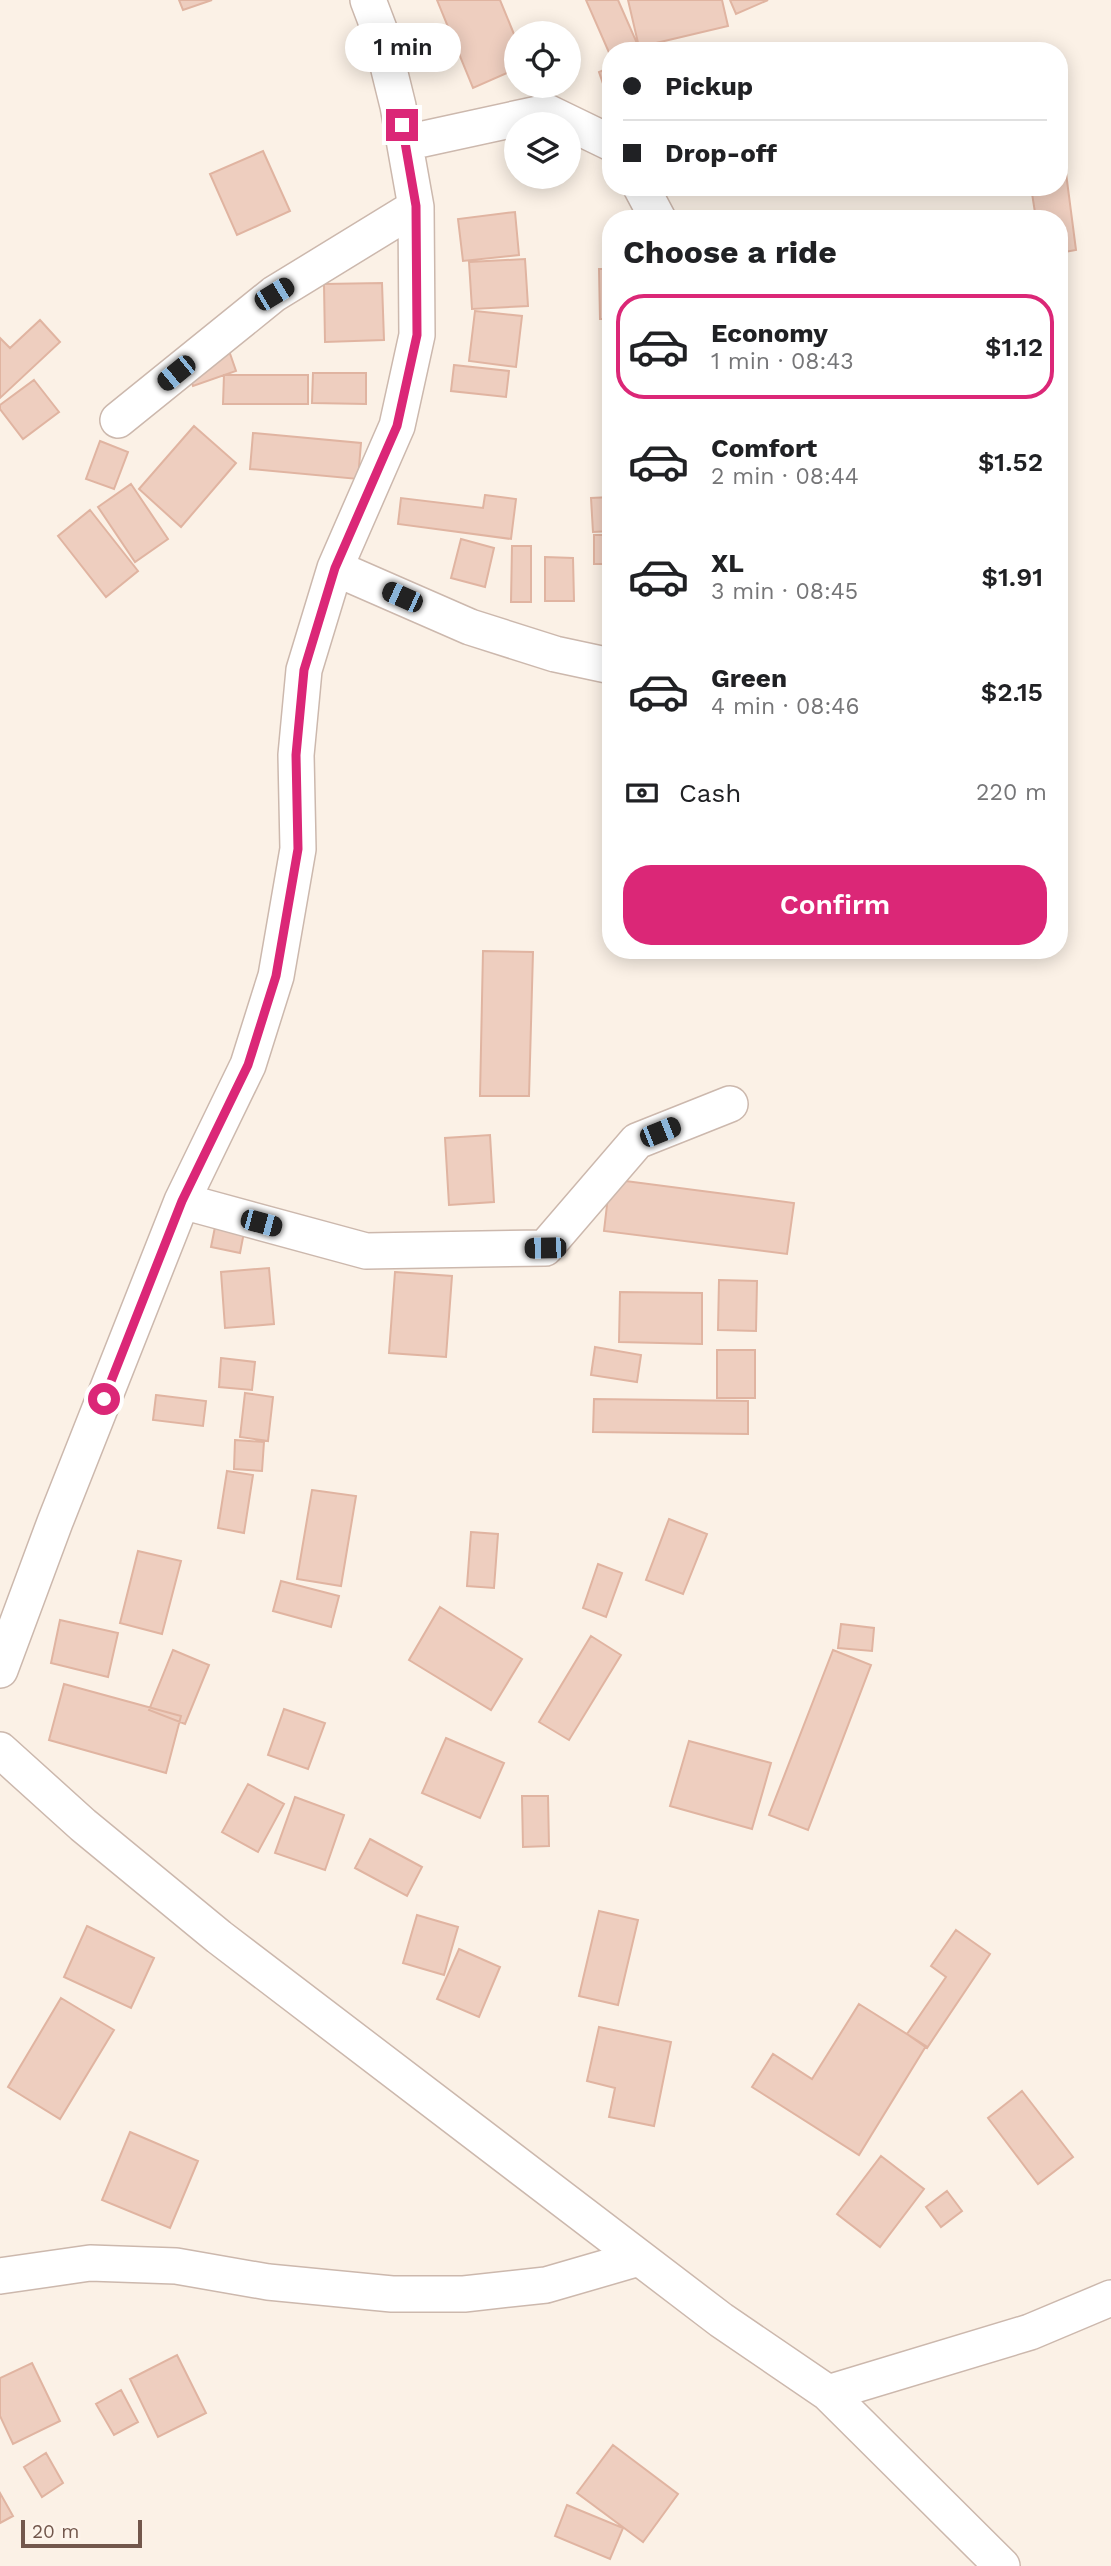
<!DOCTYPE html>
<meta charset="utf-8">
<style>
:root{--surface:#fff;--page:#f2f2f2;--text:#202124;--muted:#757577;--line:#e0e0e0;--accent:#db2777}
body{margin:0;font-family:"Work Sans",sans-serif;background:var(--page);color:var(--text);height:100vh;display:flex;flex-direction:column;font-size:26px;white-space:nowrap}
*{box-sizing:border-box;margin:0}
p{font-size:23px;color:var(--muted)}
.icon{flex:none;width:38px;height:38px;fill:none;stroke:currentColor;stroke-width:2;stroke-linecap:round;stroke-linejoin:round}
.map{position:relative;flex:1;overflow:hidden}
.side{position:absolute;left:602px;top:210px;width:466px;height:749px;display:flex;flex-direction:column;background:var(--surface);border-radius:28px;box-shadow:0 4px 18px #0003}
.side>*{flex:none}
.hud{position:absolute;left:602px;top:42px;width:466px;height:154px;border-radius:28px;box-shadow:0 4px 18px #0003;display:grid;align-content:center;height:154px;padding:0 21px;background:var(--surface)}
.buttons{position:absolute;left:504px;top:21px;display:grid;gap:14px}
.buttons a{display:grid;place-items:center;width:77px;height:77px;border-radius:50%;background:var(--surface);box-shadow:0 4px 18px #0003;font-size:35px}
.scale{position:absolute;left:21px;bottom:18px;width:121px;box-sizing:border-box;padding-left:7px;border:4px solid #72574c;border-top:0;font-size:19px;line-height:24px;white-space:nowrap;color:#72574c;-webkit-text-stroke:5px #fef5ec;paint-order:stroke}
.end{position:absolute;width:32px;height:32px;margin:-16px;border:9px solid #db2777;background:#fff;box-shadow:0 0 0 4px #fff}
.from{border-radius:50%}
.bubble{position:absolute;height:49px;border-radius:24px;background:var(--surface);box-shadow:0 4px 18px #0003;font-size:23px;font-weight:600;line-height:49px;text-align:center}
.car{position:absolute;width:21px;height:42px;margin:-21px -10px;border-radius:9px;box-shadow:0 0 5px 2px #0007;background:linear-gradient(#222 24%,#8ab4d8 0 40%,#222 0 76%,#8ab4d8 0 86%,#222 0)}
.hud b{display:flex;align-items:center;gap:24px;height:66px;font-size:26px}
.hud b+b{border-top:2px solid var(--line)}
.hud i{width:18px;height:18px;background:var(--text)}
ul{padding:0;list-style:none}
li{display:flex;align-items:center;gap:21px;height:105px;margin:0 14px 10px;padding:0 7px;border:4px solid transparent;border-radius:28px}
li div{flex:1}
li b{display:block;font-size:26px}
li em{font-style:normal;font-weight:600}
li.selected{border-color:var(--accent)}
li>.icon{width:63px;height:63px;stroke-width:1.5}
h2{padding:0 21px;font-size:32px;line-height:84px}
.pay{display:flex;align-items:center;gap:18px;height:77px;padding:0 21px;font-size:26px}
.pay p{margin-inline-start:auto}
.cta{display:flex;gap:14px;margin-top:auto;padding:14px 21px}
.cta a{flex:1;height:80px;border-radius:28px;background:var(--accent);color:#fff;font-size:28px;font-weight:600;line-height:80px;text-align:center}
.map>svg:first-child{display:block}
.building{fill:#eecebf;stroke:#e0b4a1;stroke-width:2}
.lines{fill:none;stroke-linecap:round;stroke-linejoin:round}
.minor-casing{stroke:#ccb8ad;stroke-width:38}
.minor{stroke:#fff;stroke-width:35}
.route{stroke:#db2777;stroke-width:9}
</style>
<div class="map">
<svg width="1111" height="2566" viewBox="0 0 1111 2566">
<rect width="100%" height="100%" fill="#fbf1e6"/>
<path class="building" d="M179,0H212L183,10Z
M437,0H500L516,39V69L473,88Z
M586,0H618L640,50L611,51V57Z
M628,0H722L728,26L639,47Z
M730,0H768L736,14Z
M611,67V104H610L599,72Z
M263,151L290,211L237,235L210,174Z
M1066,173L1076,250L1059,253V219H1036L1031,187H1059V174Z
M515,212L519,255L463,261L458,219Z
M525,259L528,306L472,309L469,262Z
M599,269H611V319H600Z
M382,283L384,340L325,342L324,284Z
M475,311L522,316L516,367L469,361Z
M40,320L60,342L0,398V338L10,348Z
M226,342L236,371L193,386L183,358Z
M454,365L509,371L506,397L451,391Z
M604,371H611V438H609Z
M313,373H366V404L312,403Z
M224,375H308V404H223Z
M34,380L59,412L23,439L0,409V405Z
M194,426L236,463L181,527L139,489Z
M253,433L361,443L358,479L250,469Z
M100,441L128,452L114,489L86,479Z
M131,484L168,539L135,562L98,507Z
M485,495L516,499L511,539L398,524L401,498L483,508Z
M611,497V531L593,532L591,498Z
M90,510L138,571L106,597L58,536Z
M594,535H611V564H594Z
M461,539L494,548L485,587L451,578Z
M512,546H531V602H511Z
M545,557L573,558L574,601H545Z
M483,951L533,952L529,1096H480Z
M490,1135L494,1202L449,1205L445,1138Z
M610,1179L794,1203L787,1254L604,1231Z
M216,1222L245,1227L240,1253L211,1247Z
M269,1268L274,1324L225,1328L221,1272Z
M395,1272L452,1276L446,1357L389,1353Z
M719,1280L757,1281L756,1331L718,1330Z
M620,1292L702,1293V1344L619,1342Z
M595,1347L641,1355L637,1382L591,1375Z
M717,1350H755V1398H717Z
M221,1358L255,1362L252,1390L219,1387Z
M245,1393L273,1397L268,1441L240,1437Z
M156,1395L206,1401L203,1426L153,1420Z
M594,1399L748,1401V1434L593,1432Z
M235,1440L264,1442L262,1471L234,1469Z
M227,1471L253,1475L244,1533L218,1528Z
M312,1490L356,1496L341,1586L297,1579Z
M669,1519L707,1534L683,1594L646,1580Z
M471,1532L498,1534L494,1588L467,1586Z
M138,1551L181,1561L162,1634L120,1623Z
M598,1564L622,1573L606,1617L583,1608Z
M281,1581L339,1596L331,1627L273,1611Z
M440,1607L522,1659L491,1710L409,1660Z
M60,1620L118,1633L108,1677L51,1663Z
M841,1624L874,1628L872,1651L838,1648Z
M591,1636L621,1655L569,1740L539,1722Z
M173,1650L209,1665L185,1724L149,1710Z
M833,1650L871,1665L808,1830L769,1815Z
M64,1684L181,1716L166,1773L49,1740Z
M284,1709L325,1723L308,1769L268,1755Z
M446,1738L504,1763L480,1818L422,1793Z
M689,1741L771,1763L752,1829L670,1806Z
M248,1784L284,1804L258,1852L222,1832Z
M522,1796H548L549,1846L523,1847Z
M295,1797L344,1815L325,1870L275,1853Z
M370,1839L422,1867L407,1896L355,1868Z
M599,1911L638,1920L618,2005L579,1996Z
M417,1915L458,1927L444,1975L403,1963Z
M87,1926L154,1958L131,2008L64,1977Z
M956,1930L990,1954L927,2048L907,2034L946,1977L931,1966Z
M459,1949L500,1967L479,2017L437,1999Z
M61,1998L114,2030L60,2119L8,2087Z
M859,2004L926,2046L859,2155L752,2087L773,2054L812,2079Z
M599,2027L671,2042L654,2126L609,2117L615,2088L587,2081Z
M1022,2091L1073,2157L1038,2184L988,2118Z
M130,2132L198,2161L170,2228L102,2200Z
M881,2156L924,2189L880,2247L837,2214Z
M947,2191L962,2211L941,2227L926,2207Z
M177,2355L206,2413L158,2437L130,2379Z
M32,2363L60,2421L13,2444L0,2416V2378Z
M121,2390L138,2422L114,2435L96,2404Z
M613,2445L678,2494L643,2542L577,2493Z
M46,2453L63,2483L42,2497L24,2467Z
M0,2493L13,2516L0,2523Z
M567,2505L623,2528L610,2559L555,2536Z"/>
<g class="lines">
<g class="minor-casing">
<path id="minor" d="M405,143L547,112L611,143
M641,187L658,219
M118,420L274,294L416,207
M335,568L470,627L555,654L611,666
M182,1201L366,1251L545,1248L637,1141L730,1104
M0,1670L55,1522L182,1201L248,1065L276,976L298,849L296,755L304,670L335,568L397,426L417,335L416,207L398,106L379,29L368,0
M0,1750L83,1825L219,1937L721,2320L828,2393L1002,2566
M0,2276L90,2263L176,2266L268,2282L392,2294H464L546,2285L639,2258
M828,2393L1030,2332L1111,2298"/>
</g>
<use href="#minor" class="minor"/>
</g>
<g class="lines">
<path class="route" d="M104,1399L182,1201L248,1065L276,976L298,849L296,755L304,670L335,568L397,426L417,335L416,206L402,125"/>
</g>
</svg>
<div class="buttons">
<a><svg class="icon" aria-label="locate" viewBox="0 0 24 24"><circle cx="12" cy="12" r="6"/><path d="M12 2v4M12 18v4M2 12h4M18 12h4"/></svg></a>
<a><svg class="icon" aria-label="layers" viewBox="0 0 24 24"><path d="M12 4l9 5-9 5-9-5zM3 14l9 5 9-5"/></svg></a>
</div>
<div class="scale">20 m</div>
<i class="end from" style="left:104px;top:1399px"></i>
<i class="end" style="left:402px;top:125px"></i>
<div class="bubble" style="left:345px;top:23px;width:116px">1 min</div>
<i class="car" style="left:274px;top:294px;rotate:59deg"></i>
<i class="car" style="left:176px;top:373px;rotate:231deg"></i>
<i class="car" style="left:402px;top:597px;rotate:294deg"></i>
<i class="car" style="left:660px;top:1132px;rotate:68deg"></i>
<i class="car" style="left:261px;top:1223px;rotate:105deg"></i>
<i class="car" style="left:545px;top:1248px;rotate:269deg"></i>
<div class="hud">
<b><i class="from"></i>Pickup</b>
<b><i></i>Drop-off</b>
</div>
<section class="side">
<h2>Choose a ride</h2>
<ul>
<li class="selected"><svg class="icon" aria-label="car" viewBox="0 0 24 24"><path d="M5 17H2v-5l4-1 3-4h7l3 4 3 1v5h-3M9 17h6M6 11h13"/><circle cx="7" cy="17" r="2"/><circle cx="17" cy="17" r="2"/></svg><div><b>Economy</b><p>1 min · 08:43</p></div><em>$1.12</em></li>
<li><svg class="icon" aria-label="car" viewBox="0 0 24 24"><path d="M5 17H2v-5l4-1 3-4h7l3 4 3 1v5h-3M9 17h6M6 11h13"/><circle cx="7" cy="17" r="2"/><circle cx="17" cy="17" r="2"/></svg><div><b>Comfort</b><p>2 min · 08:44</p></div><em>$1.52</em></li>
<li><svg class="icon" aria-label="car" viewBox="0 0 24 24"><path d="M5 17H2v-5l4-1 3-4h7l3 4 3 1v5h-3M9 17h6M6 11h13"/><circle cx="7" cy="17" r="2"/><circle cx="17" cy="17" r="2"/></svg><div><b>XL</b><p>3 min · 08:45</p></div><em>$1.91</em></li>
<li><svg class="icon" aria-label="car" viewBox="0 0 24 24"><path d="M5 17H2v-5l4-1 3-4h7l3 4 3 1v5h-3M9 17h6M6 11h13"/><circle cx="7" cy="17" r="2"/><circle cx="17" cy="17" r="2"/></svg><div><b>Green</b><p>4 min · 08:46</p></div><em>$2.15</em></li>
</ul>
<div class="pay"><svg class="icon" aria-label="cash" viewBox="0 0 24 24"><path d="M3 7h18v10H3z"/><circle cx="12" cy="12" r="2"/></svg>Cash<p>220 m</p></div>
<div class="cta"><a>Confirm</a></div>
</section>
</div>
